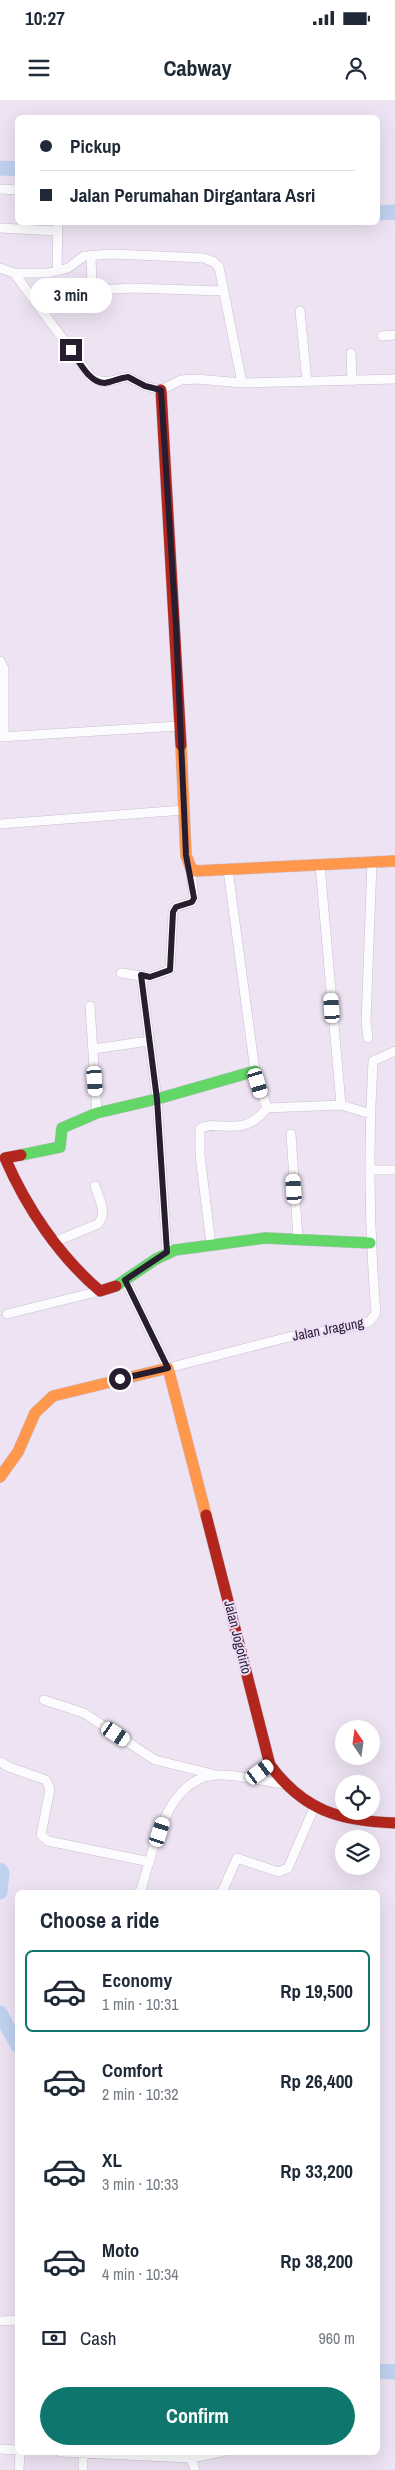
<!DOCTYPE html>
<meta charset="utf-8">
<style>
:root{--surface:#fff;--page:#f2f2f3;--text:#1f2937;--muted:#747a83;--line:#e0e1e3;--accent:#0f766e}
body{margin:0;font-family:"Archivo Narrow",sans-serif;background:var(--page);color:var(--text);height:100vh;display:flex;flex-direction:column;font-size:19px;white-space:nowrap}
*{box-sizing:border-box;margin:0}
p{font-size:16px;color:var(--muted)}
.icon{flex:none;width:28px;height:28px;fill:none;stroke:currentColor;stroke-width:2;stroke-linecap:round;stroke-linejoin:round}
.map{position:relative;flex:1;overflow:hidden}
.panel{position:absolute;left:15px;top:1790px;width:365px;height:565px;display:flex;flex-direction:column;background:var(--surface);border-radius:8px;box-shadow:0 5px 20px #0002}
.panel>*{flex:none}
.guide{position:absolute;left:15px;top:15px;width:365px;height:110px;border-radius:8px;box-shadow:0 5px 20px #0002;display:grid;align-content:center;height:110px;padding:0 25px;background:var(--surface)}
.needle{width:32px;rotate:347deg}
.controls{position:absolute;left:335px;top:1620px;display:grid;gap:10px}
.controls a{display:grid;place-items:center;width:45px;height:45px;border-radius:50%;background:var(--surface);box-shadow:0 5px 20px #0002;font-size:25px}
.end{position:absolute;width:22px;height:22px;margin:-11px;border:6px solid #281d2f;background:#fff;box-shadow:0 0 0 2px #fff}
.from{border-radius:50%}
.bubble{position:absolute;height:35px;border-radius:18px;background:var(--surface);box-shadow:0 5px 20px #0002;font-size:16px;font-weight:800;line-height:35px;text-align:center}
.car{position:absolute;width:15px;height:30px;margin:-15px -8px;border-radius:6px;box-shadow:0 0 4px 1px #0007;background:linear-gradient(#fff 24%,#345 0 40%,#fff 0 76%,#345 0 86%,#fff 0)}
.guide b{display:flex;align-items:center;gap:18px;height:48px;font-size:19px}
.guide b+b{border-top:1px solid var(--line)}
.guide i{width:12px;height:12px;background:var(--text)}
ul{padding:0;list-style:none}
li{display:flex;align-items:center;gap:15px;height:82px;margin:0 10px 8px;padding:0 15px;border:2px solid transparent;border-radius:8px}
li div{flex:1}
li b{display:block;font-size:19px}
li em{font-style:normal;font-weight:800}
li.selected{border-color:var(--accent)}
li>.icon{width:45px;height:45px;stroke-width:1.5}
h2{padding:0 25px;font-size:22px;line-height:60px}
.pay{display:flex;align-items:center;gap:12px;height:55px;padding:0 25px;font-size:19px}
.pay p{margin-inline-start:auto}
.primary-button{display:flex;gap:10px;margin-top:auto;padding:10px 25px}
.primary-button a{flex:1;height:58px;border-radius:30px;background:var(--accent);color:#fff;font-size:20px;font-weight:800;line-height:58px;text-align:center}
.status{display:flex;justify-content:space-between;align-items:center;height:35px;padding:0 25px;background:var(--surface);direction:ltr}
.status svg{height:14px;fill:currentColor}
header{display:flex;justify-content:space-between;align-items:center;height:65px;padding:0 25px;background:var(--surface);font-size:22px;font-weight:800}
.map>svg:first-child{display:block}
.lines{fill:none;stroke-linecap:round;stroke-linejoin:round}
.river{stroke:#c0d2f0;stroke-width:15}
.street-casing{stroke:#c9bfcf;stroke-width:10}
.fast-casing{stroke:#c9bfcf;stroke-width:12}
.slow-casing{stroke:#c9bfcf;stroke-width:12}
.jam-casing{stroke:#c9bfcf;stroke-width:12}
.street{stroke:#fcfbfd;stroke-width:9}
.fast{stroke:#63d668;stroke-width:11}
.slow{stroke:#ff974d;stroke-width:11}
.jam{stroke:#b3261e;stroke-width:11}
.route{stroke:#281d2f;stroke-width:6}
.labels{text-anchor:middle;stroke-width:4;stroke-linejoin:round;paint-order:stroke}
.street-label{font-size:14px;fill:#281d2f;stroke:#eeddf9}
</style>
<div class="status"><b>10:27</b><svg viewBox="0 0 49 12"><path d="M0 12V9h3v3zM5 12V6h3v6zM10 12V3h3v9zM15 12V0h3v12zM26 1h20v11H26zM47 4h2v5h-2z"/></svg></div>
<header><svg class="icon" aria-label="menu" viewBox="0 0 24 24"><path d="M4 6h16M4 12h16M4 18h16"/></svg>Cabway<svg class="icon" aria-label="person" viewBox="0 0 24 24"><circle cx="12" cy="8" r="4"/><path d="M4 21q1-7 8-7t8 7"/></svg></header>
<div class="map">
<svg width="395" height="2370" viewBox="0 0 395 2370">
<rect width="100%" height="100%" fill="#ede3f3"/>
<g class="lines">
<path class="river" d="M0,68L18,69
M378,113L395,112
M0,1770L2,1773L0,1792
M0,1913L18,1946
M378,2271L395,2272"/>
<g class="street-casing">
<path id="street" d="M0,89L18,90
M0,128L58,131
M91,155L92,187L98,190L132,188L223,191
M0,168L14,173L91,277C104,286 114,279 128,277L145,286L161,290L181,280L197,279L242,283L395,279
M57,171L58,122
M14,173H48L68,168L84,156L112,154L204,158L214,162L219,167L242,283
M300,211L307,282
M382,236L395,235
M351,253L352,281
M0,561L4,569V637
M0,637L179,626
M0,724L184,710
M320,765L341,1005
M228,770L255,971L267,1008L341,1005L371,1014
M121,873L150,877L170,870L173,812L176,807L192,802L194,797L190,766
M141,875L157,999L167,1152
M90,906L97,1013
M368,938L366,922L372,762
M93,949L149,941
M291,1034L298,1139
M371,1070H395
M54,1142L98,1124C108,1112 99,1099 95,1086
M211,1145L200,1055V1029C215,1018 243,1040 267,1008
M125,1180L168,1268L289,1237L358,1226L370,1221L376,1213C369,1129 368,1045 373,961L395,951
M7,1214L100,1191
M44,1600L84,1613L155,1660L212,1674
M0,1662L9,1667L46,1680L50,1689L41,1735L48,1741L150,1762
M251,1679L270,1665
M140,1792C153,1754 165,1677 217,1675C240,1674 262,1682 285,1684
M222,1792L237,1758L278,1772L288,1768L314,1708
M0,2221L18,2220
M0,2349L18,2350
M60,2352L191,2358L221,2352
M191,2358L195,2370
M19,2370L20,2352
M83,2370V2354"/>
</g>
<g class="fast-casing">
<path id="fast" d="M21,1055L60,1047L62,1028L97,1013L157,999L255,971
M116,1186L156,1159L175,1150L265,1138L370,1143"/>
</g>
<g class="slow-casing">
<path id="slow" d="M181,645L186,755L190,766L195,771L395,761
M0,1377L18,1352L35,1313L53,1296L168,1268L206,1415"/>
</g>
<g class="jam-casing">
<path id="jam" d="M161,290L181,645
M21,1055L5,1058C26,1107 59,1156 100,1191L116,1186
M206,1415L270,1665C304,1711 340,1721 395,1723"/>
</g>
<use href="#street" class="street"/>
<use href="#fast" class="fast"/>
<use href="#slow" class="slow"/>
<use href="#jam" class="jam"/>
</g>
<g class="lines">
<path class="route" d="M71,250C79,261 89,283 105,283C112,282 120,278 128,277L145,286L161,290L176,526L186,755L194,798L192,802L176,807L173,812L170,870L150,877L141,875L157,999L167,1152L125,1180L168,1268L120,1279"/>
</g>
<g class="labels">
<g class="street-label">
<text transform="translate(328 1229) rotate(-11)" y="5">Jalan Jragung</text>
<text transform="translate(238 1537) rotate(76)" y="5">Jalan Jogotirto</text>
</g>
</g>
</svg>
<div class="controls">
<a><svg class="needle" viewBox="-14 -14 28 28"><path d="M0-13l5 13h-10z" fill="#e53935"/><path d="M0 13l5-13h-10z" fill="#747a83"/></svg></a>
<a><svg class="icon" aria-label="locate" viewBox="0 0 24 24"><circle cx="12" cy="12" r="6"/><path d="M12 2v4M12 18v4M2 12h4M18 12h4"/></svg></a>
<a><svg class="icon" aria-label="layers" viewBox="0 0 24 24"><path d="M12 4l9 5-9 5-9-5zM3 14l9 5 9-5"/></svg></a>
</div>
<i class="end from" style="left:120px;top:1279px"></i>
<i class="end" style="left:71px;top:250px"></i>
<div class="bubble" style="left:30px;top:178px;width:82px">3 min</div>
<i class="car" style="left:332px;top:908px;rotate:356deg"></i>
<i class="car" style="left:95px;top:981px;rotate:176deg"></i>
<i class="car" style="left:258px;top:983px;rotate:163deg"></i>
<i class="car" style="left:294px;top:1089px;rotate:356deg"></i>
<i class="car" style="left:116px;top:1634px;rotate:124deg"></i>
<i class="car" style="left:260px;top:1672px;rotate:54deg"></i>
<i class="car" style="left:160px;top:1732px;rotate:18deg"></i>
<div class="guide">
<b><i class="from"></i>Pickup</b>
<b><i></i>Jalan Perumahan Dirgantara Asri</b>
</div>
<section class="panel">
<h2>Choose a ride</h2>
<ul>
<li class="selected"><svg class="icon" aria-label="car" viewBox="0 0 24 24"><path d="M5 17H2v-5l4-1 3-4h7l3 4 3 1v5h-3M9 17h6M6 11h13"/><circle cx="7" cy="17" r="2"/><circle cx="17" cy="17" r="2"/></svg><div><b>Economy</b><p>1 min · 10:31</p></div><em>Rp 19,500</em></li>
<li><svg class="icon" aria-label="car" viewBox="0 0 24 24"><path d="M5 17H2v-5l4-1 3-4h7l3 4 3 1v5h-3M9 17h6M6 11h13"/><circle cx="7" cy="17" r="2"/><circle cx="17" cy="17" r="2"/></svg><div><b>Comfort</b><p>2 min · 10:32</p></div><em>Rp 26,400</em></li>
<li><svg class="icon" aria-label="car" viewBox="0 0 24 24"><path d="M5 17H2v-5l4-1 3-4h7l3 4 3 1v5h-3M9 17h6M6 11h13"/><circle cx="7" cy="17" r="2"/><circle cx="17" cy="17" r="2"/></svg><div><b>XL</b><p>3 min · 10:33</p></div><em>Rp 33,200</em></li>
<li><svg class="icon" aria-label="car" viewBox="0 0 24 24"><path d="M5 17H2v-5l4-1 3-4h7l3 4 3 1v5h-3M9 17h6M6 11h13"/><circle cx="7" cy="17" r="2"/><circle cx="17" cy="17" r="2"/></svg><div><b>Moto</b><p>4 min · 10:34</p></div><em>Rp 38,200</em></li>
</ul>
<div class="pay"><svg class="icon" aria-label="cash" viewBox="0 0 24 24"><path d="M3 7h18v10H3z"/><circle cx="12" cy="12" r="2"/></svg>Cash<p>960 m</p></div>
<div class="primary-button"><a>Confirm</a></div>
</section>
</div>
